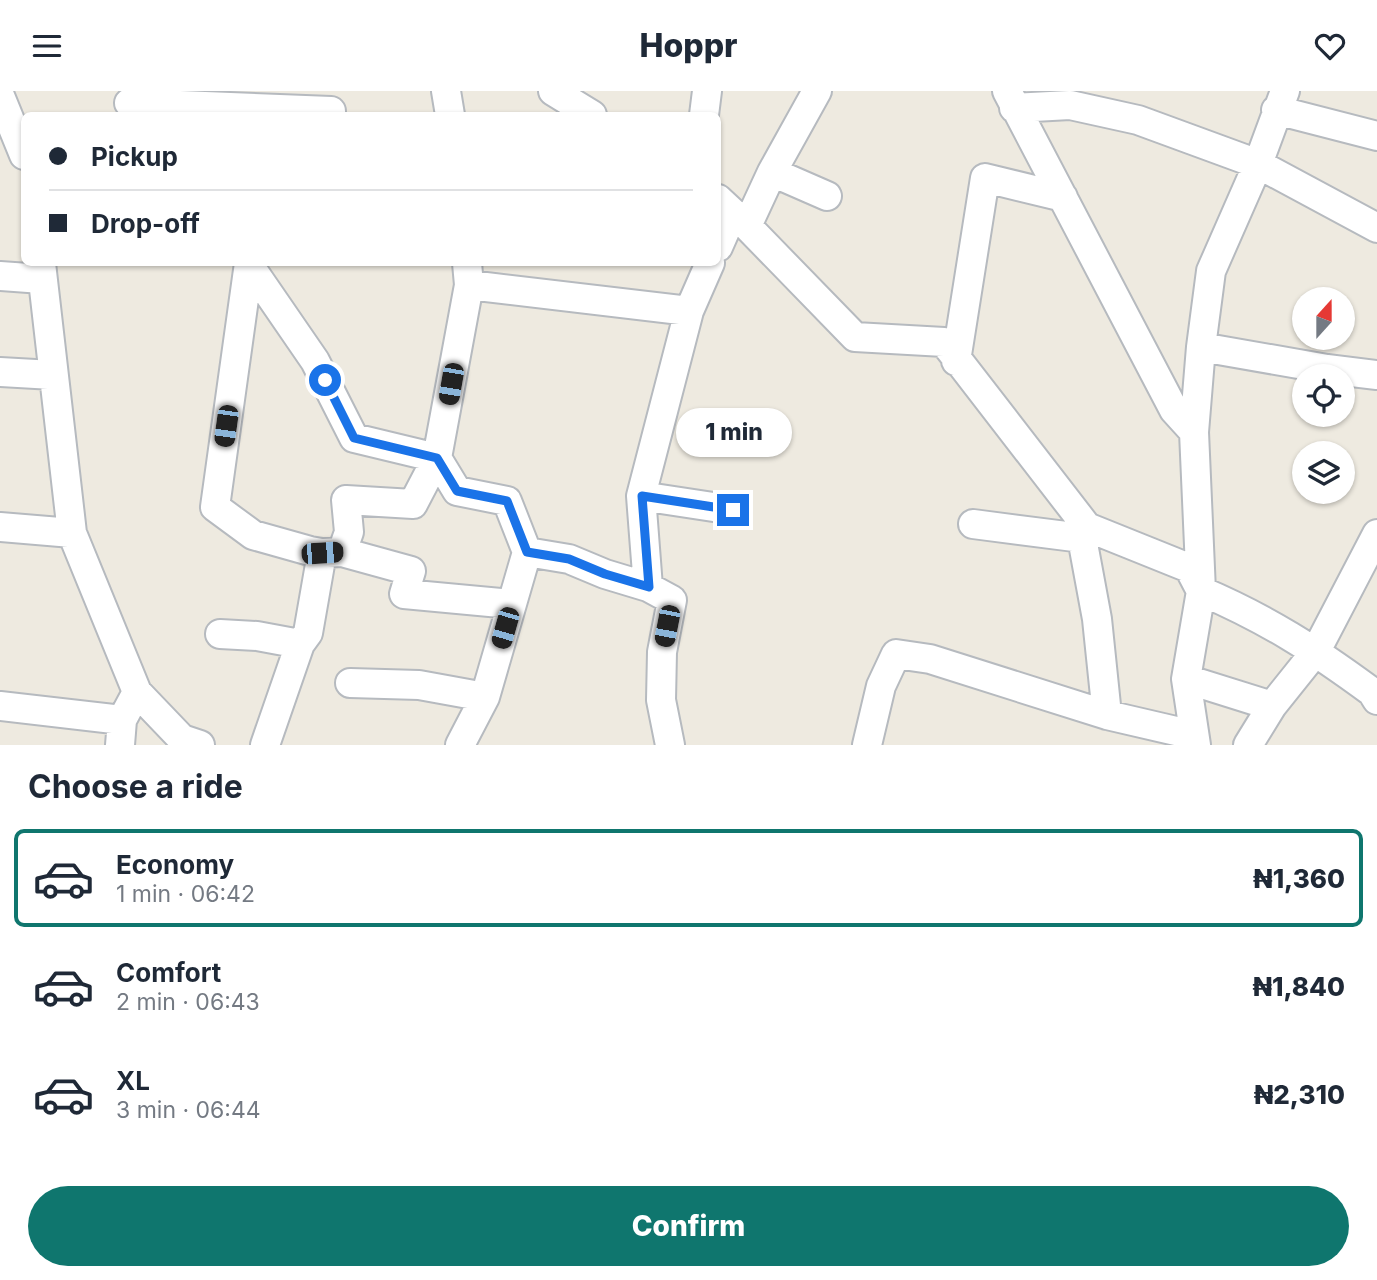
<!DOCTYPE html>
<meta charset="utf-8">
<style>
:root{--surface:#fff;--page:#f2f2f3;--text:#1f2937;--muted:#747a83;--line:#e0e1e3;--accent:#0f766e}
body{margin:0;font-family:Inter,sans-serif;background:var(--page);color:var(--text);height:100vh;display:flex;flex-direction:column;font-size:26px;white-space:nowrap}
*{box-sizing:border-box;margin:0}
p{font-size:23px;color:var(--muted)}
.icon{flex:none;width:38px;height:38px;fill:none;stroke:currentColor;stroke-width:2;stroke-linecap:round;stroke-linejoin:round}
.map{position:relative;height:654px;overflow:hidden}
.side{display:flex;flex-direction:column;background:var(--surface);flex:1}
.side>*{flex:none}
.guide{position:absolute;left:21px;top:21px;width:700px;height:154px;border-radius:10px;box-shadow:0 2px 5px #0004;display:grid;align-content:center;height:154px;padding:0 28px;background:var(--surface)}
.needle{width:46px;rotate:21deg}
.buttons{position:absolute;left:1292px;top:196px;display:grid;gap:14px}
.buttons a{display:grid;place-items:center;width:63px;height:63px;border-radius:50%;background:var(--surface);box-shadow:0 2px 5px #0004;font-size:35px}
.end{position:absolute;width:32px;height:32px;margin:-16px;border:9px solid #1a73e8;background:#fff;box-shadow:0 0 0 4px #fff}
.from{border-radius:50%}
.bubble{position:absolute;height:49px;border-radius:24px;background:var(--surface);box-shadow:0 2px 5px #0004;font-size:23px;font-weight:800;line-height:49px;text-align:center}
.car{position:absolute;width:21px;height:42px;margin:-21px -10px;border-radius:9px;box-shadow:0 0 5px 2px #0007;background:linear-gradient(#222 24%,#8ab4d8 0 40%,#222 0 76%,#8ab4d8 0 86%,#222 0)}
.guide b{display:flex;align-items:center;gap:24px;height:66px;font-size:26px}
.guide b+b{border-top:2px solid var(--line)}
.guide i{width:18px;height:18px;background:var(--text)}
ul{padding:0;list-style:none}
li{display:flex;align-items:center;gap:21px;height:98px;margin:0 14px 10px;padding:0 14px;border:4px solid transparent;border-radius:10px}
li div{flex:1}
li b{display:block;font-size:26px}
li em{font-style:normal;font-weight:800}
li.current{border-color:var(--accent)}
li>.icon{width:63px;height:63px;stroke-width:1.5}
h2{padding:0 28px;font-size:32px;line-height:84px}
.primary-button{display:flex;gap:14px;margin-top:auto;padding:14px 28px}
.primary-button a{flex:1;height:80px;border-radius:42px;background:var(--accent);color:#fff;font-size:28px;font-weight:800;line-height:80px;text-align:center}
header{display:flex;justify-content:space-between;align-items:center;height:91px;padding:0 28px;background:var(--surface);font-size:32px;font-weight:800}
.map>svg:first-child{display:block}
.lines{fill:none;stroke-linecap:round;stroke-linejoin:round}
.minor-casing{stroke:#b6babf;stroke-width:32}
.minor{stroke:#fff;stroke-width:28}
.route{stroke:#1a73e8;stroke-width:9}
</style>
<header><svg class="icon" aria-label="menu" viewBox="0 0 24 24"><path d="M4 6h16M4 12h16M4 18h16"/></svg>Hoppr<svg class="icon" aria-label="heart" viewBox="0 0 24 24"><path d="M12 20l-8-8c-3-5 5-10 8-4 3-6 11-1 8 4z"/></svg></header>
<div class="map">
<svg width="1377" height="654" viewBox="0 0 1377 654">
<rect width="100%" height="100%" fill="#eeeae0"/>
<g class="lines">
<g class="minor-casing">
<path id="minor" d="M446,0L450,24
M553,0L592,24
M1007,0L1174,319L1194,341L1201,500L1186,588L1196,654
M0,5L24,64
M129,12L331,20
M1014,17L1070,14L1138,29L1258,73L1377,137
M1276,19L1377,45
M704,24L707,0
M772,81L827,105
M718,108L747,135L855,246L944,251L1087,436L1189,477L1201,500C1267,528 1315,559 1372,601L1377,609
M747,135L772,81L817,0
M718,156L733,122
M41,172L72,442L137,601L122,629L120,654
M249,172L215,416L253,444L310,460L322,462L342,461L411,480L404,503L511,513
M249,174L315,270L354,347L437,367L457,400L507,410L527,461L569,468L605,483L648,496
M0,185L42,188
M469,194L689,220
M1201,256L1327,278L1377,284
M956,270L985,87L1063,106
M0,281L53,284
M1194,341L1201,256L1211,180L1258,73L1285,0
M641,405L733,419
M973,433L1082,447
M0,436L72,442
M1087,436L1082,447L1097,528L1107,624
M342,461L349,441L346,409L413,413L437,367L469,194L467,172
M220,543L257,545L300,553
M1186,588L1272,615
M350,592L419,594L485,606
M137,601L182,648L200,654
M0,615L122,629
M265,654L300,553L308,542L322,462
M460,654L485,606L527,461
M670,654L661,609L662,561L672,509L648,496L641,405L689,220L710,172
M867,654L881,595L896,563L930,568L1107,624L1193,644
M1248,654L1272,615L1316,560L1377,443"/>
</g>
<use href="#minor" class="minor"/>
</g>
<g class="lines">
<path class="route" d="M325,289L354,347L437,367L457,400L507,410L527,461L569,468L605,483L649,496L642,405L733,419"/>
</g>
</svg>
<div class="buttons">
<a><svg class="needle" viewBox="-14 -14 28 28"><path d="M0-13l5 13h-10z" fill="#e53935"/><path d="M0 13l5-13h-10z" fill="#747a83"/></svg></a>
<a><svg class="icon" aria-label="locate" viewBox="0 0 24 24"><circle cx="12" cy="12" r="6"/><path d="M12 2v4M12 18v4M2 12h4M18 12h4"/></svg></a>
<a><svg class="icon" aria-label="layers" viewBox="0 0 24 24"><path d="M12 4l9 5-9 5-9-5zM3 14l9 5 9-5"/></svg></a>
</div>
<i class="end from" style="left:325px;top:289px"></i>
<i class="end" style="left:733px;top:419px"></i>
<div class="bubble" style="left:676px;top:317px;width:116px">1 min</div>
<i class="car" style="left:451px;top:293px;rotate:190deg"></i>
<i class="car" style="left:226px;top:335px;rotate:188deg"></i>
<i class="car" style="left:322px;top:462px;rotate:86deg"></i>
<i class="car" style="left:667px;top:535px;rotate:191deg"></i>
<i class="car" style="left:505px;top:537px;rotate:196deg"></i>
<div class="guide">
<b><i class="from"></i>Pickup</b>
<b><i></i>Drop-off</b>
</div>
</div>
<section class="side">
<h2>Choose a ride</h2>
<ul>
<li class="current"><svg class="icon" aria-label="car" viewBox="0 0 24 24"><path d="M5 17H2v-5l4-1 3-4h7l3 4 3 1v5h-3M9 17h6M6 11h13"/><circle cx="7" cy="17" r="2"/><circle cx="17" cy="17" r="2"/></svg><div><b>Economy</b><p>1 min · 06:42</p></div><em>₦1,360</em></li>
<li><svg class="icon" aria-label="car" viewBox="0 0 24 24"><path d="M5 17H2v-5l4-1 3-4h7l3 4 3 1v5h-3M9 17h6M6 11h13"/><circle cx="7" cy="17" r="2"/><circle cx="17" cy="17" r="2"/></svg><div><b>Comfort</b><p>2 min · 06:43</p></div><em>₦1,840</em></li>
<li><svg class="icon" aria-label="car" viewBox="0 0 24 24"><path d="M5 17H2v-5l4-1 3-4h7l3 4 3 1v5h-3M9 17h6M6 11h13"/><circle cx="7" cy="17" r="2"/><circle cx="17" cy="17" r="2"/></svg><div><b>XL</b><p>3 min · 06:44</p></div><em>₦2,310</em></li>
</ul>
<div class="primary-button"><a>Confirm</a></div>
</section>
